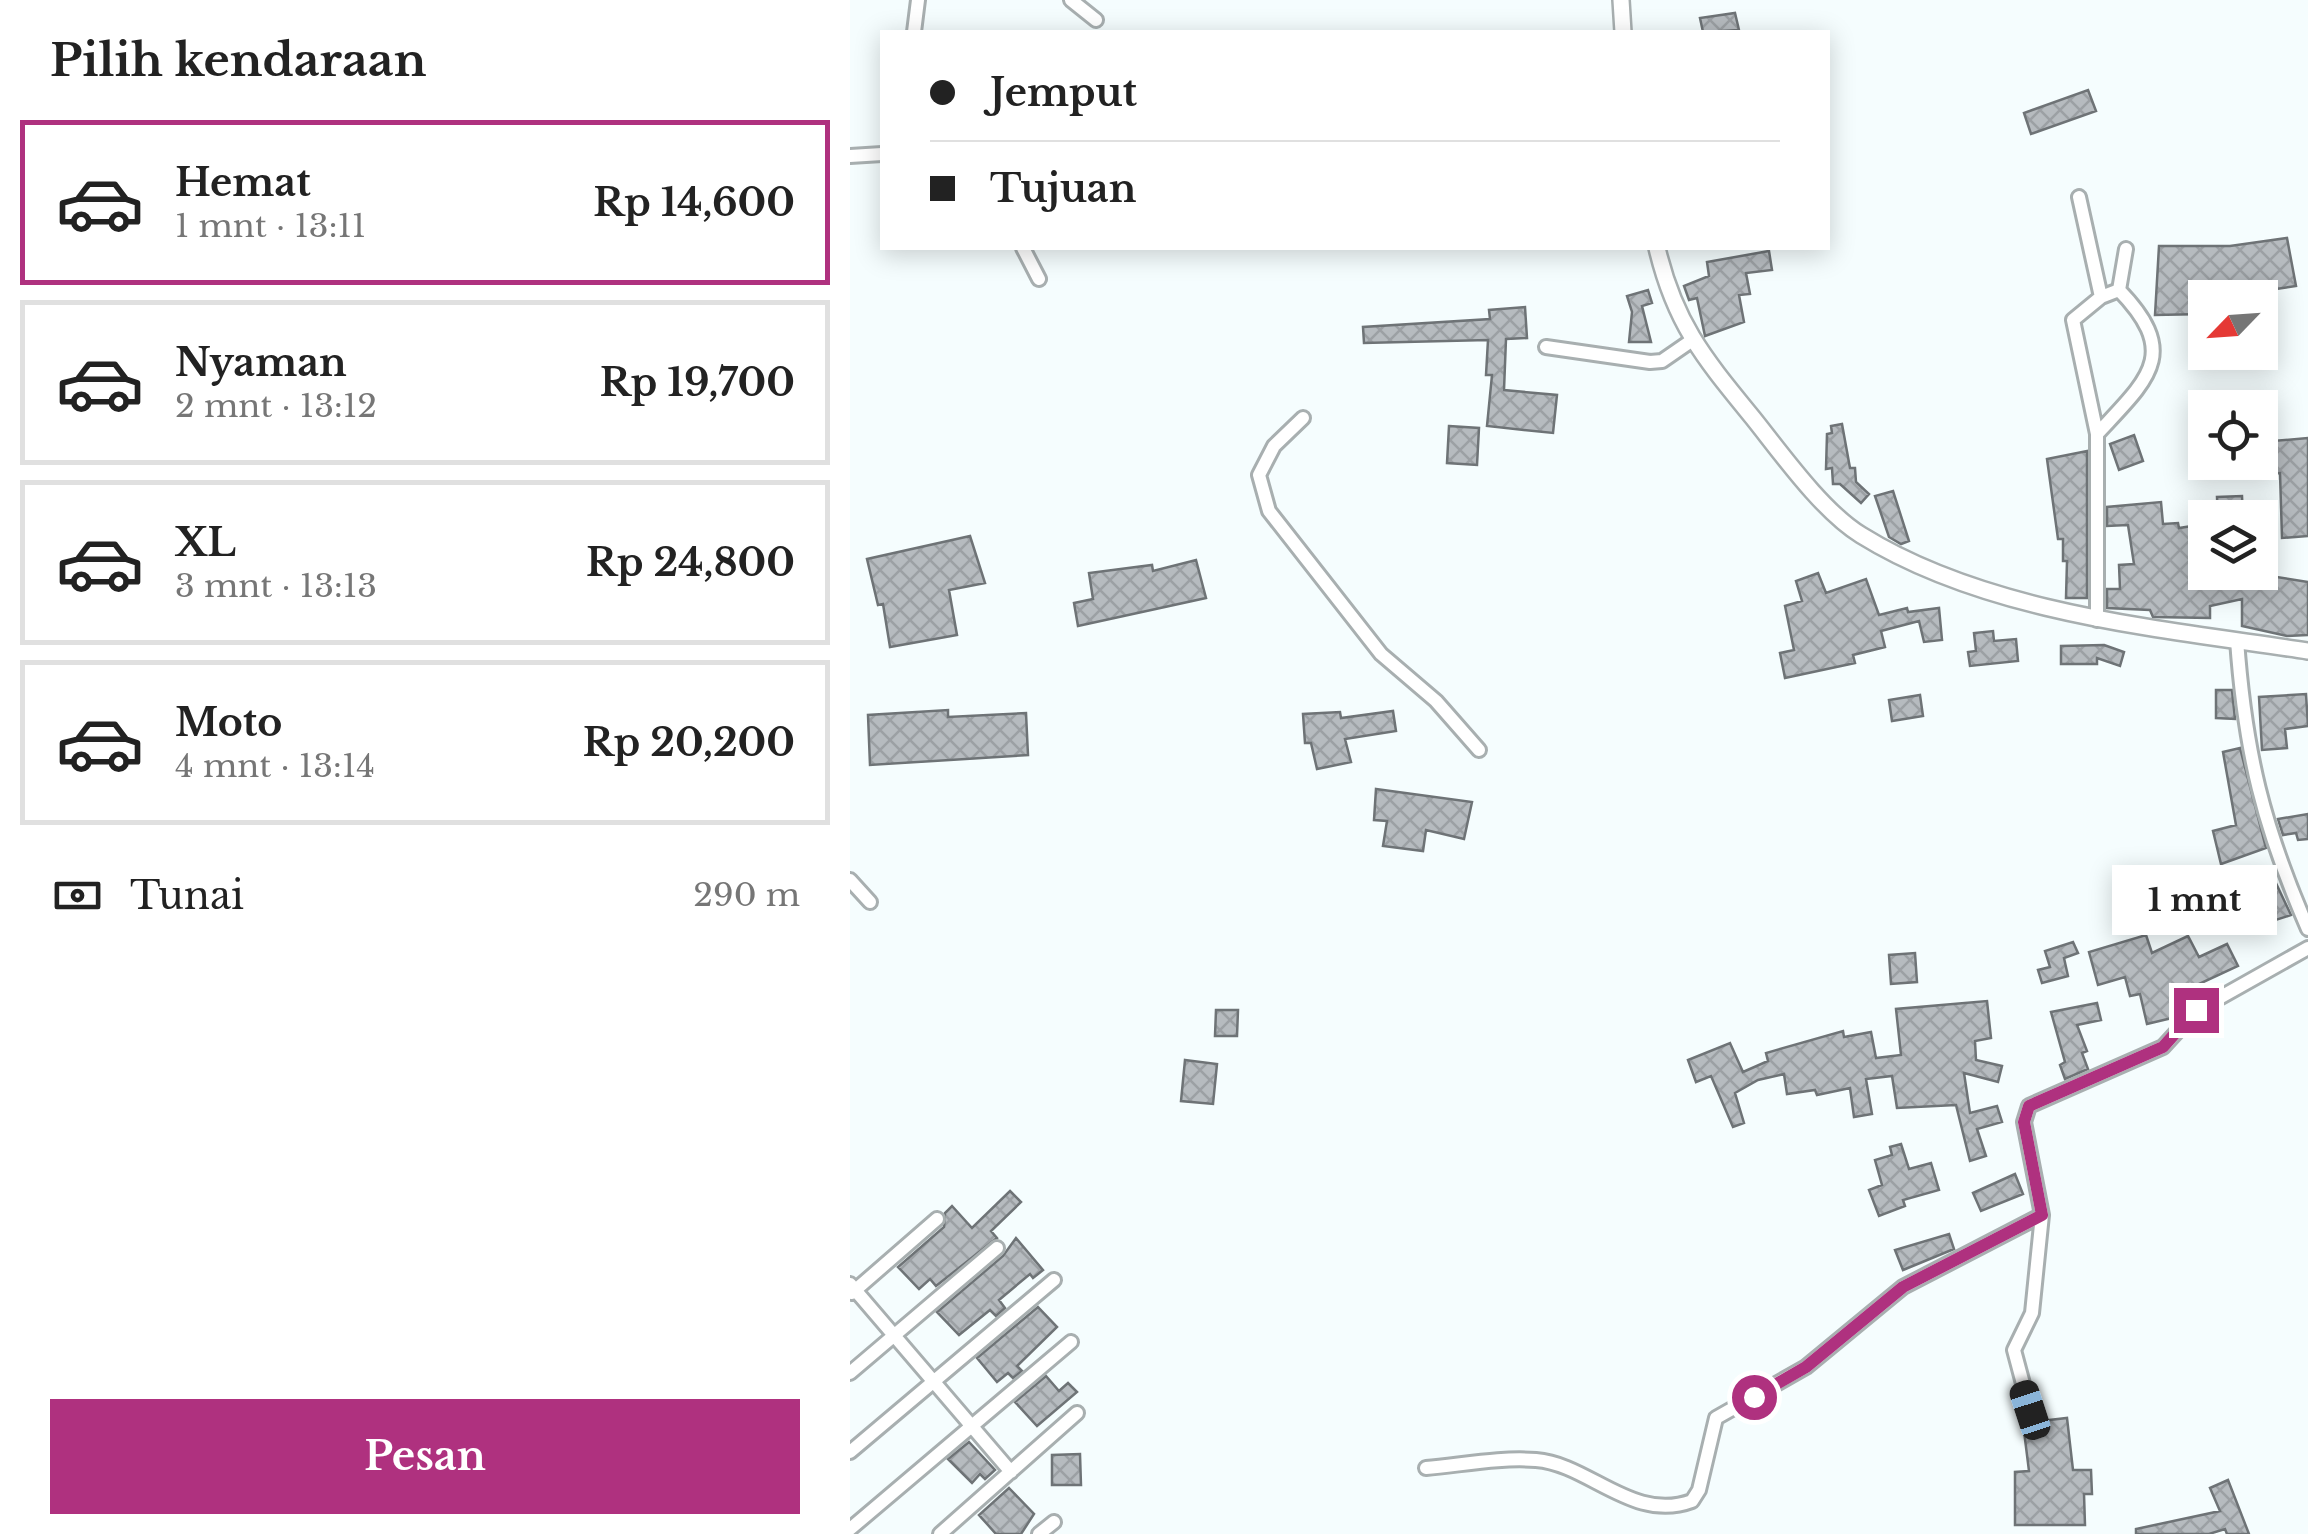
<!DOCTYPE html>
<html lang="id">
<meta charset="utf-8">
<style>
:root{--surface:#fff;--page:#f6f6f6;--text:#222;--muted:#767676;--line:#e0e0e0;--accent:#af317f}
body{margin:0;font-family:"Libre Baskerville",serif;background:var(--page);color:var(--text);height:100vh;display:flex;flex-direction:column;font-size:38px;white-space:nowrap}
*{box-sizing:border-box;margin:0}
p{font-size:32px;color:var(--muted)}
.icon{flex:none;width:55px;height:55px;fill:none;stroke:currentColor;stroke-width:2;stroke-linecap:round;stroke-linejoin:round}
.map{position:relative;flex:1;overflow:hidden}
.drawer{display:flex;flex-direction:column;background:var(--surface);width:850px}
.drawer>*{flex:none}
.top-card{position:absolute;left:30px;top:30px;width:950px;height:220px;border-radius:0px;box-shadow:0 5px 25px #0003;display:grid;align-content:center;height:220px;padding:0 50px;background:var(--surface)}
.needle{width:65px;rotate:245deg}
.fabs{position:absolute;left:1338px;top:280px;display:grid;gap:20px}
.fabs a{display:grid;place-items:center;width:90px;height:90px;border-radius:0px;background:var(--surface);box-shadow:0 5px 25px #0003;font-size:50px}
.end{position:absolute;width:45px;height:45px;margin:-22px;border:12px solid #af317f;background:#fff;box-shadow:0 0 0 5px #fff}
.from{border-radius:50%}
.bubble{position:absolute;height:70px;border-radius:0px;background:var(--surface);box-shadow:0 5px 25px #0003;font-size:32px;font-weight:800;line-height:70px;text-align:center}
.car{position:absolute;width:30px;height:60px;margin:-30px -15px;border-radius:12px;box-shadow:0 0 8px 2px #0007;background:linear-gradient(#222 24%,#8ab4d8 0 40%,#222 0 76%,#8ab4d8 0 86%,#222 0)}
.top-card b{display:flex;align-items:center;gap:35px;height:95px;font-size:38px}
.top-card b+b{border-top:2px solid var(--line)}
.top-card i{width:25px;height:25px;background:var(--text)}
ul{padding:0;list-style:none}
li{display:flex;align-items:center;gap:30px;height:165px;margin:0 20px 15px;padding:0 30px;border:5px solid var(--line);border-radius:0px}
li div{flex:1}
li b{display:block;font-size:38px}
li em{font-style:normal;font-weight:800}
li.active{border-color:var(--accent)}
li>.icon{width:90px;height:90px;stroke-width:1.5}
h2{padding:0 50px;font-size:45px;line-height:120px}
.pay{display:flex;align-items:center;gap:25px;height:110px;padding:0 50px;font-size:38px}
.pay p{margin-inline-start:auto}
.button{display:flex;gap:20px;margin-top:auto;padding:20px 50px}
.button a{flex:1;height:115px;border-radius:0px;background:var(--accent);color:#fff;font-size:40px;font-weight:800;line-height:115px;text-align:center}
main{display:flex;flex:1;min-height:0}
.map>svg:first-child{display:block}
.building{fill:url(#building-cross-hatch);stroke:#6e7376;stroke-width:2.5}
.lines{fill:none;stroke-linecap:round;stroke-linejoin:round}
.minor-casing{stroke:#a8afb0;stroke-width:18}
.tertiary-casing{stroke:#a8afb0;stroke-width:20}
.minor{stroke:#fff;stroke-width:12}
.tertiary{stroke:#fff;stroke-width:15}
.route{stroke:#af317f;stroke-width:12}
</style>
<main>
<section class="drawer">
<h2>Pilih kendaraan</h2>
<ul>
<li class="active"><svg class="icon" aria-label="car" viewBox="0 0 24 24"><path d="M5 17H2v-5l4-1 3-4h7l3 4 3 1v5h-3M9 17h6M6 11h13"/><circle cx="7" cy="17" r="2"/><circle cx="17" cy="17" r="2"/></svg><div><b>Hemat</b><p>1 mnt · 13:11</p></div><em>Rp 14,600</em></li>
<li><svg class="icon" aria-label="car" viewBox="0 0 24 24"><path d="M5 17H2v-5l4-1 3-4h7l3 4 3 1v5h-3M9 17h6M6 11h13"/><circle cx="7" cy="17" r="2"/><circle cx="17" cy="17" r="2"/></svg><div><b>Nyaman</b><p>2 mnt · 13:12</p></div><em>Rp 19,700</em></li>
<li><svg class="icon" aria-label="car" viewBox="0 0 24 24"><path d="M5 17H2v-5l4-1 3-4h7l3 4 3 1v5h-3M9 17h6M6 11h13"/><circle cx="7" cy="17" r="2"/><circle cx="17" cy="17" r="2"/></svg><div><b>XL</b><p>3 mnt · 13:13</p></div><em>Rp 24,800</em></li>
<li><svg class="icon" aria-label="car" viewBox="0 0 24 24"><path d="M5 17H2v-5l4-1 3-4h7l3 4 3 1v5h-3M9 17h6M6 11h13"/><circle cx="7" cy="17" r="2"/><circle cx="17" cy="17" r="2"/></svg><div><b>Moto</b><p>4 mnt · 13:14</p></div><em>Rp 20,200</em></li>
</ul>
<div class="pay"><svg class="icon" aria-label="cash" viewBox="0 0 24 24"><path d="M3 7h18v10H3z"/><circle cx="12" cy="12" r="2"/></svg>Tunai<p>290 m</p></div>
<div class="button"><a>Pesan</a></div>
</section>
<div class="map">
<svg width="1458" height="1534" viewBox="0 0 1458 1534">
<defs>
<pattern id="building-cross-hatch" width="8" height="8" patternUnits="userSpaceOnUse" patternTransform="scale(2.5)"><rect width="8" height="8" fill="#b6bbbf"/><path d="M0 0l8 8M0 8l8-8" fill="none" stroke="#9ca0a4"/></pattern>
</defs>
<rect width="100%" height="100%" fill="#f5fdfe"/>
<path class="building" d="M885,13L889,30L853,32L850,18Z
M1238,90L1246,111L1181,134L1174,113Z
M1437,238L1446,286L1399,293L1400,298H1355V314L1305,315L1309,246H1380Z
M919,251L922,270L896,273L900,294L889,295L894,322L855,336L847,298L839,300L834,286L859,276L857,262Z
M798,290L802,303L792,306L801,342H779L782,312L777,296Z
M675,307L677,338L656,339L654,390L707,395L703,433L637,426L642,375H636L638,340L514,343L513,327L640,319L639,310Z
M992,424L1000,468H1005L1006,482L1019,494L1011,503L990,484H983L982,468L976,469L977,434L982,433L981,426Z
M599,426L629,428L627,465L597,463Z
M1422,432L1423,441L1458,438V536L1432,538L1430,473L1406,475L1410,433Z
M1284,435L1293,461L1269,470L1260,444Z
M1237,451V598H1216L1217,561H1213V539H1208L1197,459Z
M1043,491L1059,541L1051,544L1039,537L1025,496Z
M1392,496L1393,518H1368L1367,497Z
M1311,502L1313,524L1328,523L1329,528L1355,524V572H1420V576L1458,582V635L1437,636L1392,626V599L1360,606V618L1303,617L1300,610L1257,608V589H1270L1269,565L1284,564L1278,525L1257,526V507Z
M120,536L135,583L99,590L107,635L40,647L33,604L28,605L17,559Z
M346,560L356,598L228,626L224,603L243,599L239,573L302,565L303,571Z
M968,573L976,593L1016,579L1029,615L1057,608L1058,612L1089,608L1092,640L1074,642L1069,621L1031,631L1035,647L1003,655L1005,663L935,678L930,653L944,650L935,606L952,601L946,581Z
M1143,631L1144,641L1166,639L1168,661L1120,666L1118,652L1126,651L1124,633Z
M1254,645L1274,652L1270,666L1247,658V664H1211V646Z
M1366,690H1382L1385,719L1366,718Z
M1456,694L1458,726L1435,729L1437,748L1412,750L1409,697Z
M1070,695L1073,716L1042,721L1039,700Z
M98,710V717L176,713L178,755L20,765L18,715Z
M543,711L546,731L495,739L501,762L467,769L461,743H455L453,714L490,712L491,718Z
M1390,748L1416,848L1371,864L1363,831L1386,825L1373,752Z
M526,789L622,802L614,839L576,830L573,851L533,846L537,821L524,820Z
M1458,814V839L1448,840L1446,833L1433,835L1428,819Z
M1424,879L1441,915L1410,925L1399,891Z
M1296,935L1302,953L1338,936L1349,957L1377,944L1388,966L1321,997L1326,1017L1297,1024L1290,994L1280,996L1275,977L1248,985L1239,952Z
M1223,942L1228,953L1214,958L1218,976L1192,983L1188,970L1200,967L1195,951Z
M1065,953L1067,982L1041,984L1039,955Z
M1137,1001L1141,1038L1125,1041L1126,1060L1152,1066L1148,1082L1114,1073L1120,1113L1147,1106L1152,1122L1127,1129L1136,1156L1120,1161L1106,1105L1047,1108L1042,1076L1016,1079L1022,1114L1004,1117L1000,1088L967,1095L965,1090L937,1094L934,1074L908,1080L885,1093L894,1123L883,1127L861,1076L846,1082L838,1060L880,1043L893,1072L918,1061L916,1053L993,1031L994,1037L1021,1032L1026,1058L1051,1055L1046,1009Z
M1247,1003L1251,1020L1227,1025L1237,1051L1232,1053L1238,1069L1215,1079L1210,1065L1215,1062L1201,1012Z
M366,1010H388L387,1036H365Z
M335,1060L367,1064L363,1104L331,1101Z
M1051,1144L1059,1169L1081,1163L1089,1190L1053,1200L1055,1206L1029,1216L1019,1190L1032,1185L1025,1160L1042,1155L1040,1147Z
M1165,1174L1173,1194L1131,1211L1123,1193Z
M160,1191L171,1202L141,1231L147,1238L86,1286L80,1279L69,1289L48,1267L94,1227L95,1213L102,1206L122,1228Z
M1099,1234L1104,1249L1053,1270L1045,1250Z
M166,1238L193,1270L183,1278L180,1274L149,1300L155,1308L146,1316L140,1310L109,1335L87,1312L153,1256Z
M188,1307L207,1327L167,1366L172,1371L163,1378L158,1373L147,1382L127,1358Z
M196,1376L209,1391L218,1383L227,1392L187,1426L165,1402Z
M1217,1418L1223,1470H1241L1242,1494H1234L1235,1525H1165V1472L1179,1471L1173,1423Z
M119,1442L145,1470L135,1479L130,1474L122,1483L98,1459Z
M230,1454L231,1485H202V1455Z
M1378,1480L1399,1534H1377L1375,1529L1359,1534H1286V1529L1370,1511L1360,1488Z
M159,1488L184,1514L171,1534H146L129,1515Z"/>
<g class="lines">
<g class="minor-casing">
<path id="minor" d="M221,0L246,20
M64,32L68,0
M0,156L32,154
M1229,197L1251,297
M173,248L189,279
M696,347L800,362L812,361L841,341
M453,418L424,446L409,475L419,511L531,654L586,701L629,750
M1247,434L1223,320L1251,297L1269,290
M1247,620V434C1298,379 1331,354 1269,290L1276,249
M1387,640C1395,752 1413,826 1458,929
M0,880L20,902
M0,1284L161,1472
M2,1293L87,1219
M0,1373L147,1248
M1180,1410L1164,1350L1182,1313L1192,1215
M0,1452L204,1280
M576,1468C611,1465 651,1457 686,1460C739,1464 783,1523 842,1501L849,1490L866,1418L956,1367L1053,1287L1192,1215L1174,1122L1179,1106L1313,1047L1346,1011L1458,948
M0,1529L221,1342
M90,1534L227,1413
M189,1534L204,1522"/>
</g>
<g class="tertiary-casing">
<path id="tertiary" d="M771,0L773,32
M807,248C825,324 854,358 903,418C931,453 972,511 1011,535C1138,614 1313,629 1458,651"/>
</g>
<use href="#minor" class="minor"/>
<use href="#tertiary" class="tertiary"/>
</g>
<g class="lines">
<path class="route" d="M904,1397L956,1367L1053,1287L1192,1215L1174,1122L1179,1106L1313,1047L1346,1010"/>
</g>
</svg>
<div class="fabs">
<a><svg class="needle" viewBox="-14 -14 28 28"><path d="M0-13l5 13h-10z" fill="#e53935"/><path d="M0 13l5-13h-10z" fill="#767676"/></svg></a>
<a><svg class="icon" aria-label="locate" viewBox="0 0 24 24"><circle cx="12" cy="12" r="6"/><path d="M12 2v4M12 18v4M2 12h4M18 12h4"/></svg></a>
<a><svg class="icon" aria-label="layers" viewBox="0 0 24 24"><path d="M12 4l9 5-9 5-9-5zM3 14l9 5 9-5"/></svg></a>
</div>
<i class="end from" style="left:904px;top:1397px"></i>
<i class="end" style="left:1346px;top:1010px"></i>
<div class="bubble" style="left:1262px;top:865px;width:165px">1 mnt</div>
<i class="car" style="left:1180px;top:1410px;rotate:342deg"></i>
<div class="top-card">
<b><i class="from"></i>Jemput</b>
<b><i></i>Tujuan</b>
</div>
</div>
</main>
